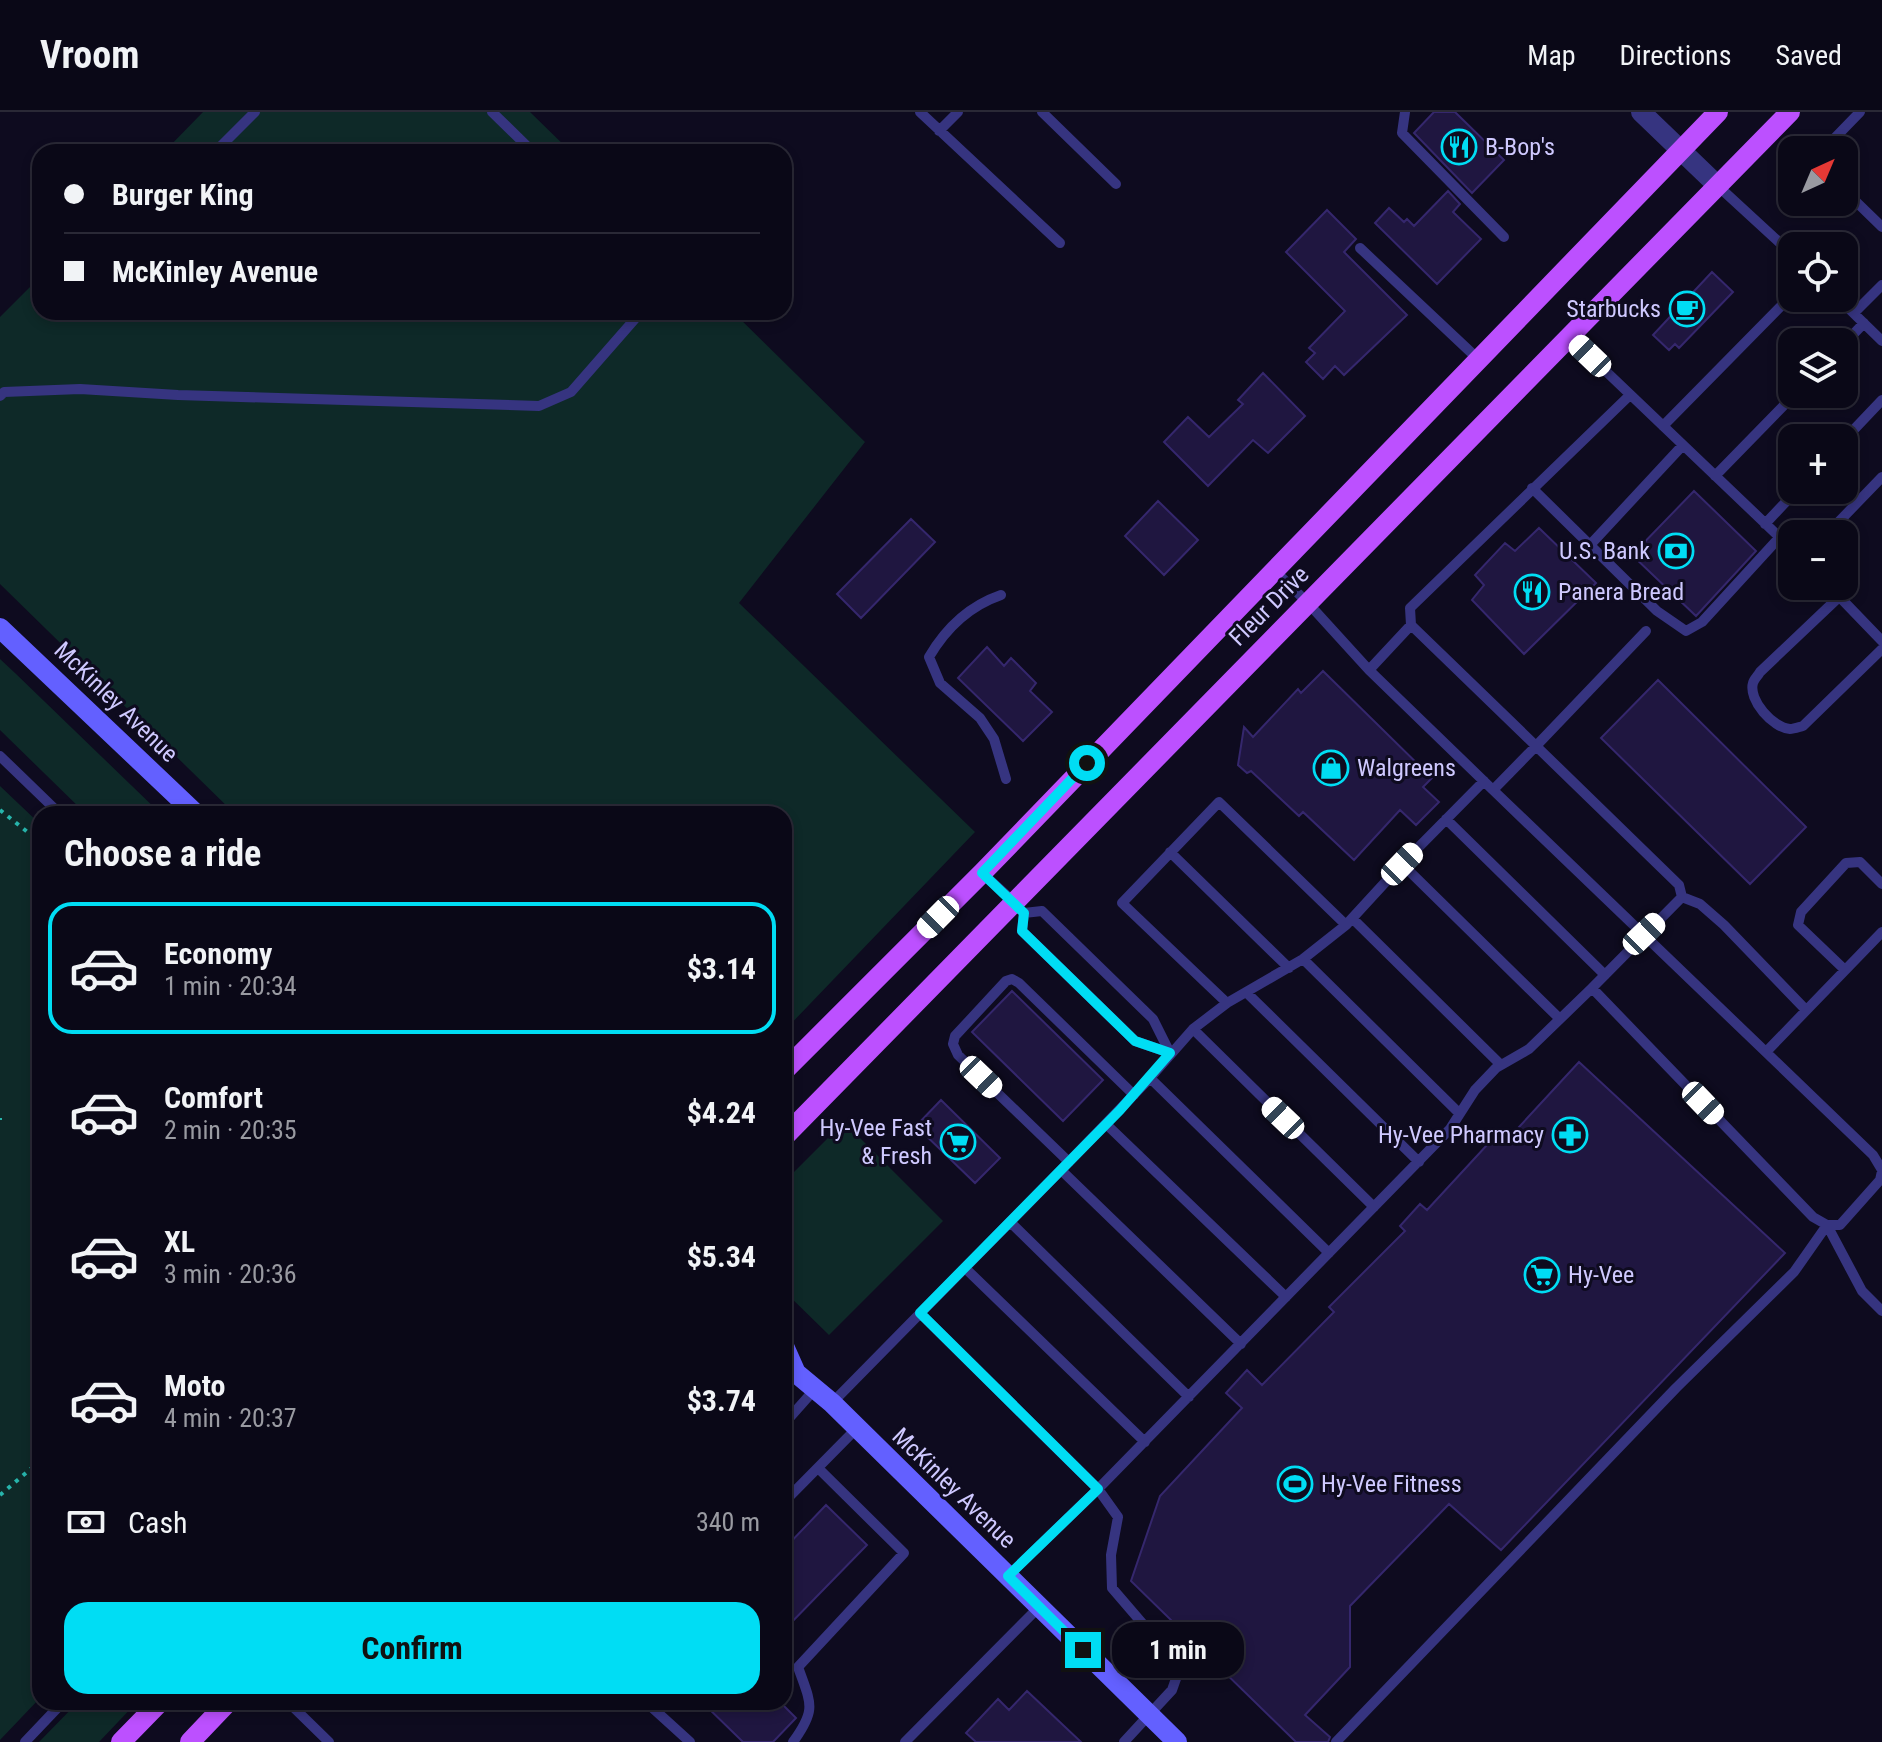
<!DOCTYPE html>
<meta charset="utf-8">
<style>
:root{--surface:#0a0817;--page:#181624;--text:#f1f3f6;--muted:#999aa1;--line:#2a2936;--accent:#00ddf4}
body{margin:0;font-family:"Roboto Condensed",sans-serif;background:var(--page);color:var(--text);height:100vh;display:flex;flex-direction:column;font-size:30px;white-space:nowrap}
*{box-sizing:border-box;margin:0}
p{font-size:26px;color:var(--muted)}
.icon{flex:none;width:44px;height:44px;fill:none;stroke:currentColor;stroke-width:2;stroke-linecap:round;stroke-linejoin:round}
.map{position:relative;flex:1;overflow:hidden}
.drawer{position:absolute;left:32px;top:694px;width:760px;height:904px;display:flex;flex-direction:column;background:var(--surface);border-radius:24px;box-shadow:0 4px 12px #0003,0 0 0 2px var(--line)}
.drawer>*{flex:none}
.guide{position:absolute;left:32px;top:32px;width:760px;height:176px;border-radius:24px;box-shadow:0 4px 12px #0003,0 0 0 2px var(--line);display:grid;align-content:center;height:176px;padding:0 32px;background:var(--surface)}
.needle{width:52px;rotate:44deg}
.fabs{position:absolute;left:1778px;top:24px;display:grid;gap:16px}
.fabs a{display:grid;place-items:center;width:80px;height:80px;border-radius:16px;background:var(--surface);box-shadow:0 4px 12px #0003,0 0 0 2px var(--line);font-size:40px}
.end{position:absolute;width:36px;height:36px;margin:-18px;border:10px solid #00ddf4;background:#111;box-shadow:0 0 0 4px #111}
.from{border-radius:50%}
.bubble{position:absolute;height:56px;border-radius:24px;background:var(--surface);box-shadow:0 4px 12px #0003,0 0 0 2px var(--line);font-size:26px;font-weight:700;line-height:56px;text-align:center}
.car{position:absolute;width:24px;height:48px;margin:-24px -12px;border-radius:10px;box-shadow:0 0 6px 2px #0007;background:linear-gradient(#fff 24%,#345 0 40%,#fff 0 76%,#345 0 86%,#fff 0)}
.guide b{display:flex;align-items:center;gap:28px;height:76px;font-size:30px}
.guide b+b{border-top:2px solid var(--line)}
.guide i{width:20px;height:20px;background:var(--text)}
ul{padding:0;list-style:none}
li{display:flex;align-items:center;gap:24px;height:132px;margin:0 16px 12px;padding:0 16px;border:4px solid transparent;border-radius:24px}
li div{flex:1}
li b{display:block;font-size:30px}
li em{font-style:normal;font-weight:700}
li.on{border-color:var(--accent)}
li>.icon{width:72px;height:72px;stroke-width:1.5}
h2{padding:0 32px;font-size:36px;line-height:96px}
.pay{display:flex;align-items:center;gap:20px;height:88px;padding:0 32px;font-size:30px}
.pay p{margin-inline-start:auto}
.button{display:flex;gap:16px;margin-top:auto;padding:16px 32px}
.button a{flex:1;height:92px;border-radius:24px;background:var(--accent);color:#111;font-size:32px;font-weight:700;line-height:92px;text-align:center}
header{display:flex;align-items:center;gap:48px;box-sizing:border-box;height:112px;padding:0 40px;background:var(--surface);border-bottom:2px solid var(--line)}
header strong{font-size:38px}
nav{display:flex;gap:44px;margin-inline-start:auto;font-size:28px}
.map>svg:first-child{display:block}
.green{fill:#0e2928}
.building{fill:#1f1640;stroke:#35276d;stroke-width:2}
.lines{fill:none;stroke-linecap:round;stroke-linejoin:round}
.path{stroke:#27b4ab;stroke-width:4;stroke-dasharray:4 6;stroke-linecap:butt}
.service{stroke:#363480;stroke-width:10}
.minor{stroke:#363480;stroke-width:20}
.secondary{stroke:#6360ff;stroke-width:20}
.primary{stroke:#bc50ff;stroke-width:20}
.route{stroke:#00ddf4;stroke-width:10}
.labels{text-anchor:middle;stroke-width:6;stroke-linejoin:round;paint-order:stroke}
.poi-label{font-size:24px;fill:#cfc9ff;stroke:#0e0b1f;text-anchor:start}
.street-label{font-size:24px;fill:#cfc9ff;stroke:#0e0b1f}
</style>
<header>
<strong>Vroom</strong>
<nav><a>Map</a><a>Directions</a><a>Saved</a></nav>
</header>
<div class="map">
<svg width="1882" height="1630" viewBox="0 0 1882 1630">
<rect width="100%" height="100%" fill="#0e0b1f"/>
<path class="green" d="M203,0H530L571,40H164Z
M40,165V200H733L865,330L739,491L975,720L784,919V702H235L0,472V205Z
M0,547L15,561L161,702H86L0,618Z
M0,674L40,712V1586L0,1628Z
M844,1010L943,1109L829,1223L784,1179V1070Z
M78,1590H137L99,1630H39Z"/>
<path class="building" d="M1434,0H1455L1504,48L1472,81L1414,21Z
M1448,79L1460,92L1453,100L1481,127L1437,172L1375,111L1389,96L1404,110L1407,107L1414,114Z
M1327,98L1356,127L1344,140L1407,203L1344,263L1335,254L1323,267L1306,250L1315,241L1309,236L1345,199L1286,140Z
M1712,160L1733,180L1679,236L1675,232L1669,238L1653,223Z
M1263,261L1305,304L1268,341L1253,328L1208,374L1164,330L1188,305L1209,325L1243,292L1238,288Z
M1694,379L1756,439L1696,504L1632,443Z
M1158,389L1198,428L1164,463L1125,424Z
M911,407L935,430L861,506L837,482Z
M1539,416L1596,471L1524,542L1472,488L1484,473L1475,463L1505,431L1515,439Z
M987,535L1004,554L1011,546L1036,571L1030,579L1052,600L1023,629L958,566Z
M1323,559L1432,666L1423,675L1439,690L1416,713L1400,698L1354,748L1303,700L1299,704L1251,659L1247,661L1238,653L1244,615L1253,625L1298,577L1301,581Z
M1658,568L1806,715L1750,772L1601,626Z
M1012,879L1103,968L1063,1009L972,920Z
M1579,950L1785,1141L1501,1438L1449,1392L1350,1494V1555L1305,1603L1330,1625L1328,1630H1296L1131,1469L1160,1384L1242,1296L1226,1281L1247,1258L1262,1273L1334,1200L1329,1195L1405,1119L1400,1114L1420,1092L1427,1098L1499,1020L1507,1028Z
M941,988L1000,1046L975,1071L916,1014Z
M826,1393L867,1433L784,1518V1437Z
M1027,1579L1081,1630H976L966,1621L998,1587L1009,1598Z
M702,1590H780L796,1606L773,1630H743Z"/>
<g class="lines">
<path class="path" d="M0,698L40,730
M0,1008V1006
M0,1383L33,1355L40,1345"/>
<path class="service" d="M492,0L533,40
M920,0L1060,131
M1042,0L1116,72
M1405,0L1402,21L1504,125
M939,19L958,0
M1827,38L1828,33L1860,0
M215,40L255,0
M1718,74L1792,142
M1844,78L1882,115
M1360,136L1478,247
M1838,186L1882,229
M1854,201L1882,173
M1570,225L1792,437
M1844,232L1864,211
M0,284L4,280L80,277L178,283L539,294L571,280L641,200
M1663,314L1792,183
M1844,328L1882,288
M1715,364L1795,282
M1532,376L1657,499L1686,519L1702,510L1779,426
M1765,412L1797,378
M1827,422L1882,365
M1590,433L1683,333
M1274,458L1308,491L1369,558L1411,513L1410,496L1630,283
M1829,474L1882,529
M1001,483C969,494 946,516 929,545L940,571L980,606L994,627L1006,667
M1839,485L1760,560C1758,564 1754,567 1753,571C1748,588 1773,616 1790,617C1794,617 1799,615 1803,614L1882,537
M1646,519L1536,634L1679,773L1682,785L1592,876L1813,1105L1827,1113H1840L1880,1068L1882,1059
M1369,558L1493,678L1536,634L1411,513
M0,644L60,702
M1493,678L1873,1043L1882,1058
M1446,707L1605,863
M1170,740L1289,856
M1402,752L1559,906
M982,761L1015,791
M1682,785L1700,792L1724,813L1806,898
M1042,799L1153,907L1170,941L1135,929L1022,819L1024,801Z
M1353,807L1500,952
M1303,847L1459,1001
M1845,858L1798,813L1801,800L1846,751L1860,750L1882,772
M1246,880L1419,1050
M1227,891L1122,791L1219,690L1346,813
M1193,917L1374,1095
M1766,940L1882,820
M1150,966L1329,1141
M1106,1012L1286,1185
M1069,1050L958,943L953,932L955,924L1006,869L1012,867L1019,871L1134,983
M1061,1058L1241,1232
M1010,1110L1189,1285
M965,1156L1145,1330
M920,1201L1098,1377L1008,1464
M832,1291L1061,1058L1150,966L1193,917L1227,891L1303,847L1346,813L1402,752L1484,669
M784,1312L815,1277
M784,1390L857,1316
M288,1590L329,1630
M646,1590L690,1630
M25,1630L63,1590
M793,1630C817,1597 811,1592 798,1555L904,1441L818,1356
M905,1630L1039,1495
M1124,1630L1172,1578L1178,1561L1173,1547L1112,1476L1111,1443L1118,1405L1098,1377L1450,1017L1475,978L1496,956L1529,937L1592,876
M1336,1630L1676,1276L1794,1160L1827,1113L1862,1179L1882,1199"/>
<path class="minor" d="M1641,0L1718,74"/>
<path class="secondary" d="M0,516L196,702
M784,1234L796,1261
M784,1256L796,1261L832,1291L1177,1630"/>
<path class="primary" d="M784,959L982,761L1718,0
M784,1025L1790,0
M121,1630L160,1590
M190,1630L228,1590"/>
</g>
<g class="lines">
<path class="route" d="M1083,1538L1008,1464L1098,1377L920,1201L1120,998L1170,941L1135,929L1022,819L1024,801L982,761L1087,651"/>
</g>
<defs>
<g id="restaurant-ring" transform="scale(1.8)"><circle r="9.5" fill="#0e0b1f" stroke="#00ddf4" stroke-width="1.5"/><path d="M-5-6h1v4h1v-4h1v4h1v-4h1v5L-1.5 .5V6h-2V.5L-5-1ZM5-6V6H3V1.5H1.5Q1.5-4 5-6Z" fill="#00ddf4"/></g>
<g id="cafe-ring" transform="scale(1.8)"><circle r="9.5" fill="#0e0b1f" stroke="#00ddf4" stroke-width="1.5"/><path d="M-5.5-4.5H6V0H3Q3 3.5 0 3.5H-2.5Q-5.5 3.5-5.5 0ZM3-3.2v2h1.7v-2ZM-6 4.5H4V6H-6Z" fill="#00ddf4"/></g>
<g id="bank-ring" transform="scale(1.8)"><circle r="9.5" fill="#0e0b1f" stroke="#00ddf4" stroke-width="1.5"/><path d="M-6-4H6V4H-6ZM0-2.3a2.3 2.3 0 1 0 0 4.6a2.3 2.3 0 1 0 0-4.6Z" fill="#00ddf4"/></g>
<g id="shop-ring" transform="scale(1.8)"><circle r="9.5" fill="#0e0b1f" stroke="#00ddf4" stroke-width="1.5"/><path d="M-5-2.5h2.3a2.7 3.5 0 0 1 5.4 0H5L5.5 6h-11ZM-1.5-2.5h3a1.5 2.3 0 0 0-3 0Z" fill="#00ddf4"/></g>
<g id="pharmacy-ring" transform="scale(1.8)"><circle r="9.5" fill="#0e0b1f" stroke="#00ddf4" stroke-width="1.5"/><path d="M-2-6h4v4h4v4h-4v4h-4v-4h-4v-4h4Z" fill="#00ddf4"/></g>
<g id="supermarket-ring" transform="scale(1.8)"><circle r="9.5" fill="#0e0b1f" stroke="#00ddf4" stroke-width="1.5"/><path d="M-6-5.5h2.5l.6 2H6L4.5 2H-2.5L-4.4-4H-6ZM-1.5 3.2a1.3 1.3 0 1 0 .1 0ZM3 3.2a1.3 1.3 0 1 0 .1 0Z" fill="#00ddf4"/></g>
<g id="stadium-ring" transform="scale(1.8)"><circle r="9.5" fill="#0e0b1f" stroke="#00ddf4" stroke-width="1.5"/><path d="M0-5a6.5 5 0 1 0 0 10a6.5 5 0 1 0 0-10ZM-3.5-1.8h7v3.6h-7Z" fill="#00ddf4"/></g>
</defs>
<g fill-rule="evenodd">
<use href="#restaurant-ring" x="1459" y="35"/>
<use href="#cafe-ring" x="1687" y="197"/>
<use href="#bank-ring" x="1676" y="439"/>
<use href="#restaurant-ring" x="1532" y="480"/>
<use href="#shop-ring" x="1331" y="656"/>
<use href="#pharmacy-ring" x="1570" y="1023"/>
<use href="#supermarket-ring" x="958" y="1030"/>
<use href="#supermarket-ring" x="1542" y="1163"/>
<use href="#stadium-ring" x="1295" y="1372"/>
</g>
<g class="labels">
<g class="poi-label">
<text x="1485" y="43">B-Bop's</text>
<text x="1661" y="205" text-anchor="end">Starbucks</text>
<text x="1650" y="447" text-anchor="end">U.S. Bank</text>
<text x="1558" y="488">Panera Bread</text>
<text x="1357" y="664">Walgreens</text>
<text x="932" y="1024" text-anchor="end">Hy-Vee Fast<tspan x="932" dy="28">&amp; Fresh</tspan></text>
<text x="1544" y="1031" text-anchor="end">Hy-Vee Pharmacy</text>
<text x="1568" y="1171">Hy-Vee</text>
<text x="1321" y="1380">Hy-Vee Fitness</text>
</g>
<g class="street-label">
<text transform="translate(1269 494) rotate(-45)" y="8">Fleur Drive</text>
<text transform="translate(116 590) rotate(44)" y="8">McKinley Avenue</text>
<text transform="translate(954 1376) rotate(44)" y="8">McKinley Avenue</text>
</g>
</g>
</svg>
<div class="fabs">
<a><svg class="needle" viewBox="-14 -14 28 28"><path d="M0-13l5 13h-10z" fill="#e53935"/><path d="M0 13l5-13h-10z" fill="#999aa1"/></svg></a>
<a><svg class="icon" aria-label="locate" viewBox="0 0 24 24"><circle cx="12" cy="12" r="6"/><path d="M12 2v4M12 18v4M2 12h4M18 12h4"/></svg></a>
<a><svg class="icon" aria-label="layers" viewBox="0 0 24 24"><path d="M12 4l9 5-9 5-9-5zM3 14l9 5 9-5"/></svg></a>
<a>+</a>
<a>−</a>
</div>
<i class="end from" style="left:1087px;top:651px"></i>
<i class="end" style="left:1083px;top:1538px"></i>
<div class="bubble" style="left:1112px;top:1510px;width:132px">1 min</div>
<i class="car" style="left:1590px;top:244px;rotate:314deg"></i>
<i class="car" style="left:1402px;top:752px;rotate:44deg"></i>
<i class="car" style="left:938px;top:805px;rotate:225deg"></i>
<i class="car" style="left:1644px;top:822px;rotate:46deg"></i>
<i class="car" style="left:981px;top:965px;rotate:134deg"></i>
<i class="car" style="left:1703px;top:991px;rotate:136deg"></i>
<i class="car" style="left:1283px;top:1006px;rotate:314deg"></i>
<div class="guide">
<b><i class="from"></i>Burger King</b>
<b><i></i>McKinley Avenue</b>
</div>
<section class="drawer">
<h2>Choose a ride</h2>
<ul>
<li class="on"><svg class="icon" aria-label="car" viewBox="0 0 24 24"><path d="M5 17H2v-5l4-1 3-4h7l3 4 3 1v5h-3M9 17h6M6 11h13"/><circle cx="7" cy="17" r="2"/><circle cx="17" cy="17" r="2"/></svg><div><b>Economy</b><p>1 min · 20:34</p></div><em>$3.14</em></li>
<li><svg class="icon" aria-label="car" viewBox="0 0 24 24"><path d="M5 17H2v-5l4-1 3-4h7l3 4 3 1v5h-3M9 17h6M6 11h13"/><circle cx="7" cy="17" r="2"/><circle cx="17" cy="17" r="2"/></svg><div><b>Comfort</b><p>2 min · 20:35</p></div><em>$4.24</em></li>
<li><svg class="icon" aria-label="car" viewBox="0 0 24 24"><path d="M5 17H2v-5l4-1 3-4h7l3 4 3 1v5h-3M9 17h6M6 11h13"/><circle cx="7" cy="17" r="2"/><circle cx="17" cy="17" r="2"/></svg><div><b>XL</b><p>3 min · 20:36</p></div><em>$5.34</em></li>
<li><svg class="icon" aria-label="car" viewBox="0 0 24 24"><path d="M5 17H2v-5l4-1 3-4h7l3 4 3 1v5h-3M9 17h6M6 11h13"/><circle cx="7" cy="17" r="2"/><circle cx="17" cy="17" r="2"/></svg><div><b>Moto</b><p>4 min · 20:37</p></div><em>$3.74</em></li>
</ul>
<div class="pay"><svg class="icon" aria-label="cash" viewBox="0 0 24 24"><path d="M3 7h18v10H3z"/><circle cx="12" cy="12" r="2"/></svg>Cash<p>340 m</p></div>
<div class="button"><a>Confirm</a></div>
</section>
</div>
